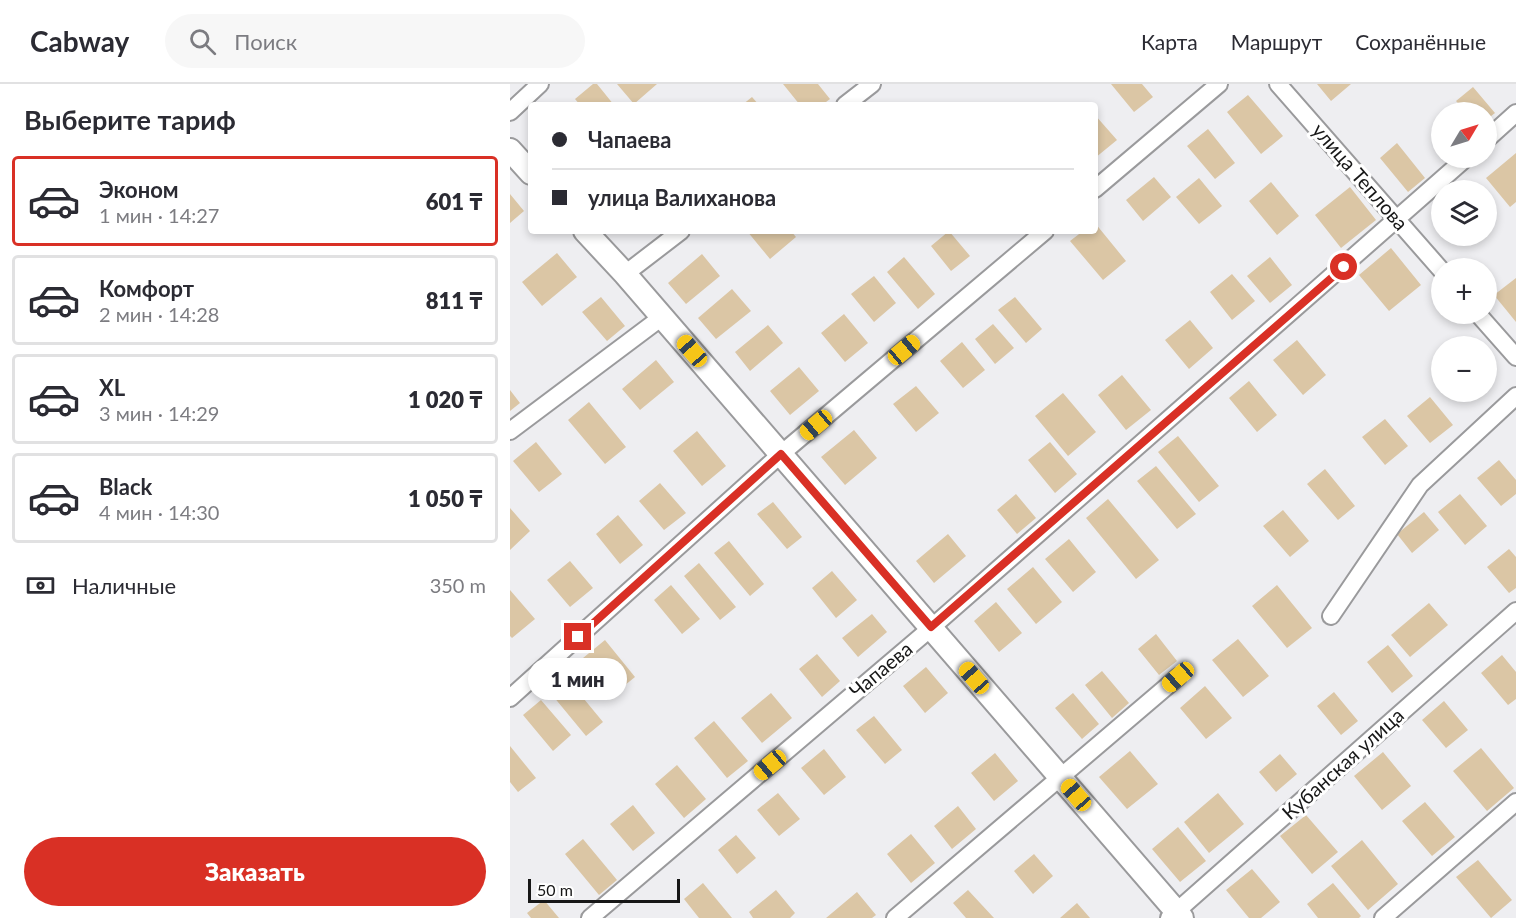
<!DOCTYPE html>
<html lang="ru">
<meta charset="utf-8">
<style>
:root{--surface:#fff;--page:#f7f7f7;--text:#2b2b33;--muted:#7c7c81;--line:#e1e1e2;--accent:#d93025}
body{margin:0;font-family:Lato,sans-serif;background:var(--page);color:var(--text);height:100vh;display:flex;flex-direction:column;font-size:22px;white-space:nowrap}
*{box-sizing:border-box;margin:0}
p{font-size:20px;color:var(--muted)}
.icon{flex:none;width:33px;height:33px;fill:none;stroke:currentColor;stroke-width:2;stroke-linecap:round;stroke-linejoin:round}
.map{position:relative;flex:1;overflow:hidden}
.details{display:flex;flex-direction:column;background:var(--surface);width:510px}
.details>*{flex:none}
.banner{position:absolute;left:18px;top:18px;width:570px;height:132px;border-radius:6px;box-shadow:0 3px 9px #0003;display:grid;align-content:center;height:132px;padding:0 24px;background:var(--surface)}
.needle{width:39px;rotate:52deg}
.fabs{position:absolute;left:921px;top:18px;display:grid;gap:12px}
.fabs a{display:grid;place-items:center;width:66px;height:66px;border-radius:50%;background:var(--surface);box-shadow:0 3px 9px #0003;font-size:30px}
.scale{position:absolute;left:18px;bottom:15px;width:152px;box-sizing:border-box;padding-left:6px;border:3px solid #171717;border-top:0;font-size:16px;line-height:21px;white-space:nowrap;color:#171717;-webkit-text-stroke:4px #fff;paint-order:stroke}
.end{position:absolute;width:27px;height:27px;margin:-14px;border:8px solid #d93025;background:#fff;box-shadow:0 0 0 3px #fff}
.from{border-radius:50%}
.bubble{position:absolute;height:42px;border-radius:21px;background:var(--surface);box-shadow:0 3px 9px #0003;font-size:20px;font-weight:800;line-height:42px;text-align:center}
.car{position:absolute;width:18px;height:36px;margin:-18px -9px;border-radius:8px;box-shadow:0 0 4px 2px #0007;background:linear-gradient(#f5c518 24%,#345 0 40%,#f5c518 0 76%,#345 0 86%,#f5c518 0)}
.banner b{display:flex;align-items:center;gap:21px;height:57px;font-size:22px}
.banner b+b{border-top:2px solid var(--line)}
.banner i{width:15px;height:15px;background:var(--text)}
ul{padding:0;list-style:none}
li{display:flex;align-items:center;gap:18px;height:90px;margin:0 12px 9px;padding:0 12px;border:3px solid var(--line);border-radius:6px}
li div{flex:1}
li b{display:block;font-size:22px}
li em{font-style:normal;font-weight:800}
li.active{border-color:var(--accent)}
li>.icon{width:54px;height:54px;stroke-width:1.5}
h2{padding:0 24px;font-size:27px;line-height:72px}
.pay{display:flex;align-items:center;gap:15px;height:66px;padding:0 24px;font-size:22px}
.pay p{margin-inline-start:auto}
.button{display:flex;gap:12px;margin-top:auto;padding:12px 24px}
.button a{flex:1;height:69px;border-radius:36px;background:var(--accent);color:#fff;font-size:24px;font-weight:800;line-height:69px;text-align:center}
header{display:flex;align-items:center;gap:36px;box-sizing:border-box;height:84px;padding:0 30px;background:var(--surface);border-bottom:2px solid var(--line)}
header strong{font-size:28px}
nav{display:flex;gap:33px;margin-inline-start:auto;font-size:21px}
.search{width:420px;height:54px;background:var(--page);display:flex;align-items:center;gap:15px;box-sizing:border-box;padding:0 21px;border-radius:33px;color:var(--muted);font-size:22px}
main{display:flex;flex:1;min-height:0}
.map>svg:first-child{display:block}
.building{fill:#dbc6a5}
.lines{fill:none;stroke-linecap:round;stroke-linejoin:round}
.street-casing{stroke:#9a9a9c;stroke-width:20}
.secondary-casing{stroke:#9a9a9c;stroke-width:26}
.street{stroke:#fff;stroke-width:16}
.secondary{stroke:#fff;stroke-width:22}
.route{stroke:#d93025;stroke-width:8}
.labels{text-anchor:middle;stroke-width:6;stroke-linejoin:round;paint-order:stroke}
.street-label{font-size:20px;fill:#171717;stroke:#fff}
</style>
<header>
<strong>Cabway</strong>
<div class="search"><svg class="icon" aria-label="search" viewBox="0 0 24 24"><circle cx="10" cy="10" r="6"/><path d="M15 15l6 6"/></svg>Поиск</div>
<nav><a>Карта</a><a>Маршрут</a><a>Сохранённые</a></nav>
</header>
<main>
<section class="details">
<h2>Выберите тариф</h2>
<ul>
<li class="active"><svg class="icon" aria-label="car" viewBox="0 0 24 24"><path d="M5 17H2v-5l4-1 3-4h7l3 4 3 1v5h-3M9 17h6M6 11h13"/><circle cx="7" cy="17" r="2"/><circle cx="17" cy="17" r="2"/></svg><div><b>Эконом</b><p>1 мин · 14:27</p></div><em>601 ₸</em></li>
<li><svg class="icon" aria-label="car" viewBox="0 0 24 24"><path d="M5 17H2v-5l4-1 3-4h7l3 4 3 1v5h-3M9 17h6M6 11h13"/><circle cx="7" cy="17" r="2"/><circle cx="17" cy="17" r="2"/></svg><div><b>Комфорт</b><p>2 мин · 14:28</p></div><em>811 ₸</em></li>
<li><svg class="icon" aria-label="car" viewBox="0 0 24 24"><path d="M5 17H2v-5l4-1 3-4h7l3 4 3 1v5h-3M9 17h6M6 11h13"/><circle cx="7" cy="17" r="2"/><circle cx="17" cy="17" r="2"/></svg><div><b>XL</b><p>3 мин · 14:29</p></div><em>1 020 ₸</em></li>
<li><svg class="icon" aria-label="car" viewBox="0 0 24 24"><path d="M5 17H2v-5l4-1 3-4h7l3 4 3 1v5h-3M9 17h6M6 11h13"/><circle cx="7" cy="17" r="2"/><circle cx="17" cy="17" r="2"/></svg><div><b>Black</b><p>4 мин · 14:30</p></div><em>1 050 ₸</em></li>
</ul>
<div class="pay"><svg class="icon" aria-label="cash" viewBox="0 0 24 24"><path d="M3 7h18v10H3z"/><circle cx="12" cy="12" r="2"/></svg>Наличные<p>350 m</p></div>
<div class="button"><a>Заказать</a></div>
</section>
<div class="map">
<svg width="1006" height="834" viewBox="0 0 1006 834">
<rect width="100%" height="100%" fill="#eeeef1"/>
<path class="building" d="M83,0H87L104,21H70L65,15Z
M107,0H147L124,20Z
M273,0H308L320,15L312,21H290Z
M601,0H632L643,13L624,28Z
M807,0H841L821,17Z
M963,3L985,29L976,36V28H956L946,17Z
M738,11L773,52L751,70L717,28Z
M242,13L249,21H232Z
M585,31L607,56L585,74Z
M698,45L725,79L705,95L677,62Z
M887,59L915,94L898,108L870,74Z
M1006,69V118L1000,123L976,94Z
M644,93L661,113L633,137L616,116Z
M689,94L712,122L689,140L666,113Z
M761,98L789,132L767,151L739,117Z
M840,103L866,136L831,164L805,131Z
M0,110L14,127L0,139Z
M585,139L616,177L593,196L560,157L573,147H585Z
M237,147H281L286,153L260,175Z
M439,147L460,172L441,187L421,162Z
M943,152H961L950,160Z
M881,164L911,201L879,227L849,191Z
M47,169L67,193L32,222L12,198Z
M192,170L210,192L176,220L158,199Z
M394,173L425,210L408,225L377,188Z
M760,173L782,201L760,219L737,192Z
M722,190L745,217L722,236L700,208Z
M364,192L386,219L364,238L341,210Z
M1006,194V238L984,211Z
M222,205L241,227L206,255L188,234Z
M91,213L115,242L97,257L72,228Z
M505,213L532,245L516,259L488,226Z
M334,230L358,259L335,278L311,249Z
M680,236L703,264L679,285L655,256Z
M483,240L504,264L485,280L465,255Z
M258,241L273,259L240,287L225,268Z
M787,256L816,291L793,311L763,276Z
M452,258L475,286L453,304L430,277Z
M146,276L164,298L130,326L112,305Z
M289,283L309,307L280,331L260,307Z
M612,291L641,326L616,346L588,311Z
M739,297L767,331L747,348L719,314Z
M406,302L429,329L406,348L383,320Z
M0,306L10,319L0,327Z
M553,309L586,348L558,372L525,332Z
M920,313L943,341L920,359L897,332Z
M79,318L116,363L95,380L58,336Z
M875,335L898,362L875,381L852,353Z
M344,346L367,374L335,401L311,373Z
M187,347L216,382L192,402L163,367Z
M668,352L709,402L689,418L648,368Z
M26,358L52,390L29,408L3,377Z
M540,358L567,390L545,409L518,376Z
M989,376L1006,396V410L991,422L967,394Z
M646,382L686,430L667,445L627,397Z
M815,385L845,422L828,436L797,400Z
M150,399L176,429L154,446L129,417Z
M506,410L526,434L507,450L487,426Z
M950,410L977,442L955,461L928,428Z
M598,415L649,476L626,495L576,434Z
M263,418L292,453L277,465L247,430Z
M0,424L20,447L0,466Z
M773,426L799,457L780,473L753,442Z
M914,428L929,446L902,469L887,450Z
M108,431L133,461L110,480L86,450Z
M438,450L456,472L424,499L406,477Z
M559,455L586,488L563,508L535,475Z
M219,457L254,500L240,512L204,469Z
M999,465L1006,473V504L999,509L977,483Z
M60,477L83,504L60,523L37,496Z
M189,479L226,523L210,536L174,492Z
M523,483L552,518L526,540L497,505Z
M322,487L347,516L326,534L302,504Z
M161,501L190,535L172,550L144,516Z
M767,501L802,544L777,564L742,522Z
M0,506L25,535L2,554L0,552Z
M486,518L512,549L489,568L464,537Z
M919,519L938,541L900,573L881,551Z
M362,530L377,548L348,573L332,554Z
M646,550L667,577L649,591L628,565Z
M728,555L759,592L733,613L702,576Z
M95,556L125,593L104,610L73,574Z
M878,561L903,592L882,609L857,578Z
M307,570L330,597L312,613L289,585Z
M992,571L1006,588V615L998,621L971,589Z
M416,583L438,609L415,629L393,602Z
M592,587L619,619L602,634L575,601Z
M60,598L93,638L76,652L43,612Z
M695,602L722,634L696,655L670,624Z
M824,608L848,637L831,651L807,622Z
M261,609L282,634L252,659L231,634Z
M563,609L589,640L572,655L545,624Z
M31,616L61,651L43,667L13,631Z
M934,617L958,646L936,664L912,636Z
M364,632L392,666L375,680L346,646Z
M204,637L238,677L217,694L184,654Z
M0,662L26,694L8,708L0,698Z
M971,664L1004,704L977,727L943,687Z
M314,665L336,693L314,711L291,684Z
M620,667L648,700L617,725L589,693Z
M873,668L901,702L872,726L844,692Z
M485,669L508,697L484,717L461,689Z
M770,670L787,690L766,708L749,688Z
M167,681L196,715L174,734L145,700Z
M268,709L290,735L269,752L247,726Z
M708,709L734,740L699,769L674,738Z
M915,718L945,753L922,772L892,737Z
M123,721L145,749L123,767L100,740Z
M448,722L466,745L442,765L424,742Z
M796,731L828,768L802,790L770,752Z
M668,743L696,777L670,798L642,765Z
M401,750L425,779L401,799L377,770Z
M226,751L246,774L227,790L208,766Z
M73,755L107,796L89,811L55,770Z
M852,756L888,800L858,826L821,782Z
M524,770L543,792L523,810L504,787Z
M968,776L1002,816L981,834L946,793Z
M742,785L770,818L751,834H739L716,806Z
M193,799L222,834H189L174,815Z
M823,799L851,832L849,834H808L797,820Z
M266,806L285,829L280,834H243L239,828Z
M458,806L484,834H456L443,819Z
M347,808L366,831L362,834H316Z
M34,816L49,834H21L17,829Z
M567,819L580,834H550Z"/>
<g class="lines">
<g class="street-casing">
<path id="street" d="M768,0L932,187
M335,21L362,0
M0,28L30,0
M976,56L1006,29
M585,105L709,0
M115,190L171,147
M968,230L1006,273
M0,347L152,233
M821,532L910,401L1006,312
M0,614L271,370L535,147
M80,834L421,544L956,74
M385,834L668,593
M659,834L1006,527
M873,834L1006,718"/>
</g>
<g class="secondary-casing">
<path id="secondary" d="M0,66L21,89
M75,147L115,190L672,834"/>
</g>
<use href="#street" class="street"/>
<use href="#secondary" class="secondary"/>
</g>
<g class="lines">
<path class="route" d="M68,553L271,370L421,543L834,183"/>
</g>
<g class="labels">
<g class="street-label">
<text transform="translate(850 93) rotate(49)" y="7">улица Теплова</text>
<text transform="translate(371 586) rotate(-40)" y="7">Чапаева</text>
<text transform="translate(833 680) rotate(-42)" y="7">Кубанская улица</text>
</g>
</g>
</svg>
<div class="fabs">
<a><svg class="needle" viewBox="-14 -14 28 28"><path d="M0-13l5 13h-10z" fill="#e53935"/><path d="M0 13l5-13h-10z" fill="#7c7c81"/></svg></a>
<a><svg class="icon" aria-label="layers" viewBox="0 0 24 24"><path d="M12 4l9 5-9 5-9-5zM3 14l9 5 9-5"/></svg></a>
<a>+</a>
<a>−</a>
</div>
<div class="scale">50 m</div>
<i class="end from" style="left:834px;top:183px"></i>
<i class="end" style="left:68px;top:553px"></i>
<div class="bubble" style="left:18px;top:574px;width:99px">1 мин</div>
<i class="car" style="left:394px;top:266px;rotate:50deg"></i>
<i class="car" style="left:182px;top:267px;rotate:319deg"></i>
<i class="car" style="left:306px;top:341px;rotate:230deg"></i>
<i class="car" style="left:668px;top:593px;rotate:229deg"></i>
<i class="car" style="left:464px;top:594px;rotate:319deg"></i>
<i class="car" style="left:260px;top:681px;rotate:230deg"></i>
<i class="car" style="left:566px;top:711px;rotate:319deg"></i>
<div class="banner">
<b><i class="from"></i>Чапаева</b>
<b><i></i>улица Валиханова</b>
</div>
</div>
</main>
